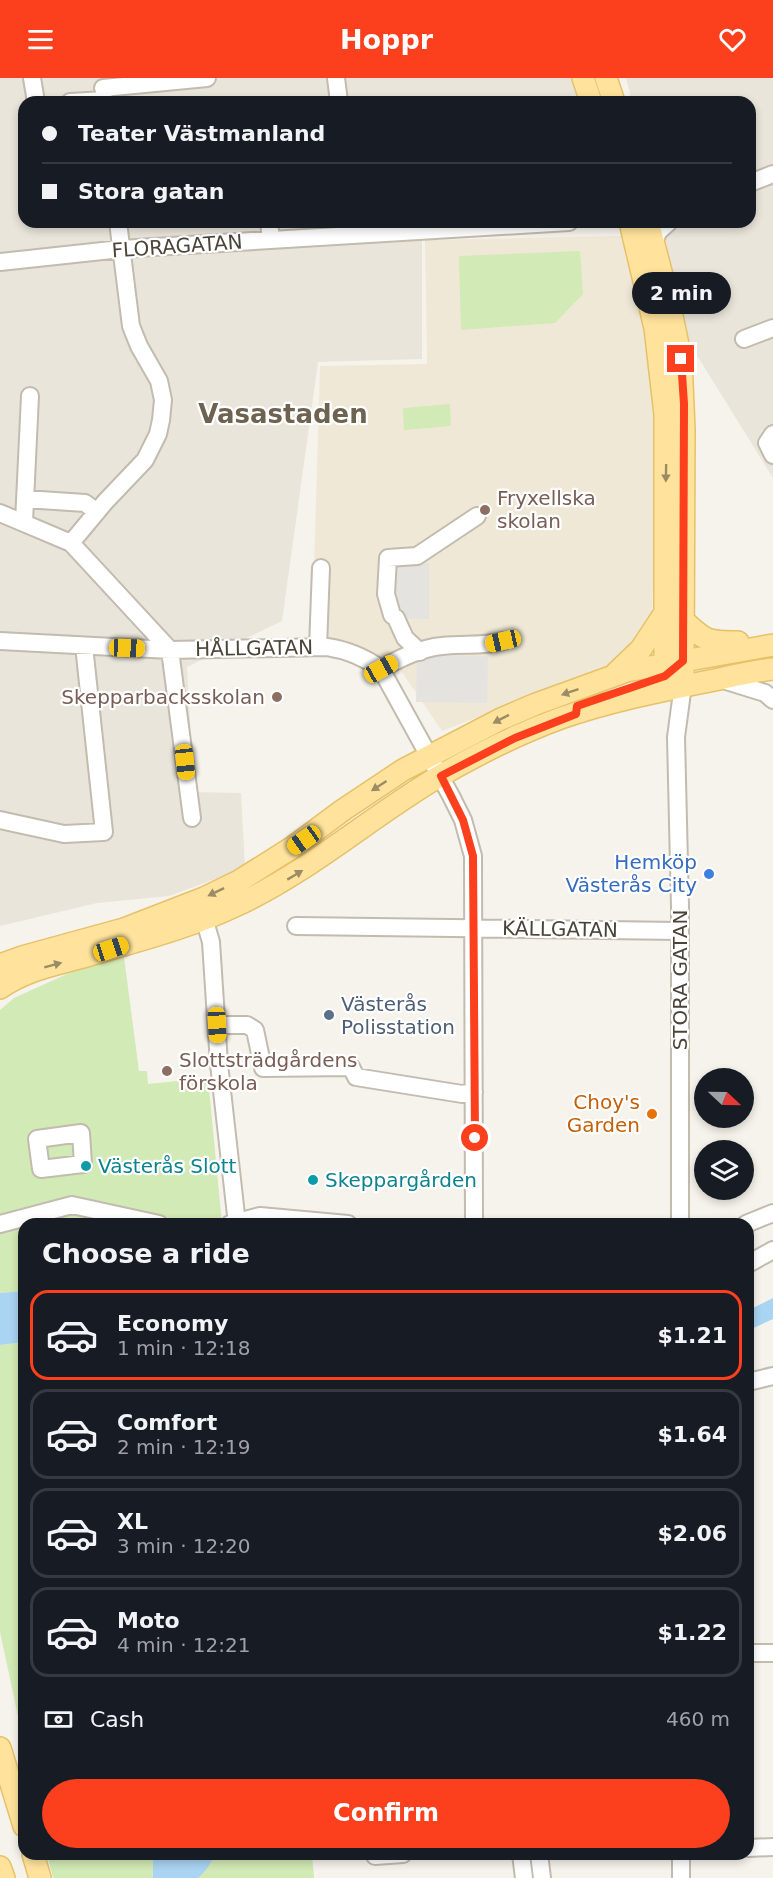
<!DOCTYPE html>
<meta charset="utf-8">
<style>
:root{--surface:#171b24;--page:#242831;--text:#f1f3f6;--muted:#9ea1a6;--line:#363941;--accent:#fc3f1d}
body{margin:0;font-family:"DejaVu Sans",sans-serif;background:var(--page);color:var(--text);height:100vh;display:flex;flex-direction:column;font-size:22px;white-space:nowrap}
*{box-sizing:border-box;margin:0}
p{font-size:20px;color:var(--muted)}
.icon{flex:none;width:33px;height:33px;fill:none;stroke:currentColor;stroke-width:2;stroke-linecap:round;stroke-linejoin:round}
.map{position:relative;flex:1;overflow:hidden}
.drawer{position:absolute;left:18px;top:1140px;width:736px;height:642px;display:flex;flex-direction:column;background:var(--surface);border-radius:18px;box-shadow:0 3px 9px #0003}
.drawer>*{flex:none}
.guide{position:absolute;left:18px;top:18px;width:738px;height:132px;border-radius:18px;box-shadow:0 3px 9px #0003;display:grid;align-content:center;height:132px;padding:0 24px;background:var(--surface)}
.needle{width:39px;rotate:112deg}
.fabs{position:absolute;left:694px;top:990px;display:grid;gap:12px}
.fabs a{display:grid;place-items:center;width:60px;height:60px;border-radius:50%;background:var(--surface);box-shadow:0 3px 9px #0003;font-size:30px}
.end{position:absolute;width:27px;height:27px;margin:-14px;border:8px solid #fc3f1d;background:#fff;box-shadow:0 0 0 3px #fff}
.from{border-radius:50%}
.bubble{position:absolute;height:42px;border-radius:21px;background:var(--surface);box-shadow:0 3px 9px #0003;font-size:20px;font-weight:600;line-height:42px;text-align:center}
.car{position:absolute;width:18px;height:36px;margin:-18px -9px;border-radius:8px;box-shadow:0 0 4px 2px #0007;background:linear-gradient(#f5c518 24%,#345 0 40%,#f5c518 0 76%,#345 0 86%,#f5c518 0)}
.guide b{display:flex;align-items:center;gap:21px;height:57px;font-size:22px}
.guide b+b{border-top:2px solid var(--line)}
.guide i{width:15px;height:15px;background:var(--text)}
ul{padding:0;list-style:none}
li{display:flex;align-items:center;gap:18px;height:90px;margin:0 12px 9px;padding:0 12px;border:3px solid var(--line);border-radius:18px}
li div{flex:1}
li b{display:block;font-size:22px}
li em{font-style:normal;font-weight:600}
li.on{border-color:var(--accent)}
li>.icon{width:54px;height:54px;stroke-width:1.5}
h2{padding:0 24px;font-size:27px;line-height:72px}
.pay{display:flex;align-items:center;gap:15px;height:66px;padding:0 24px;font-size:22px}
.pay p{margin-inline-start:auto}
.action{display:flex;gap:12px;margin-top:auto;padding:12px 24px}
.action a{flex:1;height:69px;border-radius:36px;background:var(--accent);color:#fff;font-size:24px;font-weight:600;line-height:69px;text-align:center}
header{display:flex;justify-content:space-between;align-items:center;height:78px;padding:0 24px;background:var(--accent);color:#fff;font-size:27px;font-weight:600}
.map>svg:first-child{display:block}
.residential{fill:#eae5da}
.education{fill:#efe8d6}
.green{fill:#d2eab5}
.parking{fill:#e5e3e0}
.water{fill:#a9d4f2}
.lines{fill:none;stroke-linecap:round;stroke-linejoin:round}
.minor-casing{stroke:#c2bbae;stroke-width:20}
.major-casing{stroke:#e6c16a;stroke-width:24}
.minor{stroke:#fff;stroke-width:16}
.major{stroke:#ffe39c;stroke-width:21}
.oneway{fill:#9c8c66}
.route{stroke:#fc3f1d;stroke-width:8}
.education-dot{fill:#8d6e63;stroke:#fff;stroke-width:2}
.shop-dot{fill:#3f7fe0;stroke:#fff;stroke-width:2}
.service-dot{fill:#5c6f8a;stroke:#fff;stroke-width:2}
.food-dot{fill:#e8710a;stroke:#fff;stroke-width:2}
.culture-dot{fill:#0f9aa8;stroke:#fff;stroke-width:2}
.labels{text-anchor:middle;stroke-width:4.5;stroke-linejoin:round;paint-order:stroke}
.street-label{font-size:20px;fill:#4b4439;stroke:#fff}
.education-label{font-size:20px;fill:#785e54;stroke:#fff;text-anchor:start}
.shop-label{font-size:20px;fill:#366cbe;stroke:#fff;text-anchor:end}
.service-label{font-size:20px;fill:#4e5e75;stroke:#fff;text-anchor:start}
.food-label{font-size:20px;fill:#c56008;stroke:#fff;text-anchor:end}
.culture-label{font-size:20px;fill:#0d838f;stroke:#fff;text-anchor:start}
.district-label{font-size:26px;font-weight:bold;fill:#6e6250;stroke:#fff}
</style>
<header><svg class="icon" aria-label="menu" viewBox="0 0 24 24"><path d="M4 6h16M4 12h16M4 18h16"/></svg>Hoppr<svg class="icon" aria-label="heart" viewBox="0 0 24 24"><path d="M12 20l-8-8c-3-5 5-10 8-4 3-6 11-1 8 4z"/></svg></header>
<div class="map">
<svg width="773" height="1800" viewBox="0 0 773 1800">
<rect width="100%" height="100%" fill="#f6f3ec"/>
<path class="residential" d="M0,0H574L583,24H24V144H543L422,162V281L318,284L282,543L187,589L194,714L241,715L245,790L169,818L97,825L0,848Z
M626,0H773V400L685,258L661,144H750V24H632Z"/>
<path class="education" d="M623,158L641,230L658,320L652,543L615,586L442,653L399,590L312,557L320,288L427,286L425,162Z"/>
<path class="green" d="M580,173L583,216L555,245L461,252L459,178Z
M450,326L451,348L404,352L403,330Z
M124,879L139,993H147L148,1006L208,1000L222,1146H24V1213L0,1215V932L14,920L89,886Z
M24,1264V1666L0,1554V1267Z
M47,1776H312L314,1800H53Z"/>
<path class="parking" d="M394,485H429V541H394Z
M417,577L488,578L487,625L416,624Z"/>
<path class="water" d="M24,1213V1264L0,1267V1215Z
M773,1220V1241L749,1252V1232Z
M161,1776H213C212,1787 205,1793 198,1800H153V1783Z"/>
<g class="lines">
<g class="minor-casing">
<path id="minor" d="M32,0L36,24
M336,0L339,24
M103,10L207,0
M70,24L105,22
M750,105L773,96
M269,144L271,162
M654,163L659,153L669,144
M0,184L121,171L569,144
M744,261L773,250
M773,356L767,365L773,377
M25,421L85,425L97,434
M0,435L71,465L170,572L192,740
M24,444L30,318
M71,465L105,424L145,382L158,356L161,342L163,322L159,303L139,268L131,248L118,144
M0,563L170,572L327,569C348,572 364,579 381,591L451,718L463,742L473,778L474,1146
M318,569L321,490
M420,574L405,560L396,540L392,537L386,516L388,480L417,478L477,438
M381,591C400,580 420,570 442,568C465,565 480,569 503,563
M720,601L765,615L773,622
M0,742L64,756L104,754L84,568
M204,840L211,864L219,986L237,1146
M296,848L680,853
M217,947H247L255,952L263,990L351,989L356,999L462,1016L474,1014
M81,1055L83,1086L41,1091L37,1061Z
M0,1146L72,1127L159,1146
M230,1146L260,1138L348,1146
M680,1146V829L676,659L683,607
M746,1146L773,1135
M748,1186L773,1172
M748,1304L773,1298
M748,1575H773
M748,1770L773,1769
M375,1776V1778L403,1776
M521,1776L524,1800
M539,1776L542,1800
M681,1776V1800"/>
</g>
<g class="major-casing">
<path id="major" d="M583,0L591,24
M606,0L614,24
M630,144L655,250L665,336V599
M648,144L669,224L681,281L684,352L683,595
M683,542C705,563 707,564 738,564
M616,595L641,571L664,536
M0,887L22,879L124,851L204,820L239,803L293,769L343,732L403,692L501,641L536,626L627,593L773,567
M0,910C28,890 61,886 93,876C140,862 191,849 235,828C309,794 369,740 438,699C476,677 520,655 561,640C613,622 666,612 719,601C737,597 755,593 773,591
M0,1670L24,1748
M33,1776L40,1800
M0,1789L4,1800"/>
</g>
<use href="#minor" class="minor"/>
<use href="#major" class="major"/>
</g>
<defs><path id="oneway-solid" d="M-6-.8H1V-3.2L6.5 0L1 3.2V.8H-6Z" transform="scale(1.5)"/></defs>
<g class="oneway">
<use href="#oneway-solid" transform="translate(666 395) rotate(91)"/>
<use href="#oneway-solid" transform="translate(570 614) rotate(161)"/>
<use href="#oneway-solid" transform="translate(501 641) rotate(153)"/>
<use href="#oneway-solid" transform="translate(379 708) rotate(147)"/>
<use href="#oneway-solid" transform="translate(295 797) rotate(-31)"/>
<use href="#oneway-solid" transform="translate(216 814) rotate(154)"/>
<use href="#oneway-solid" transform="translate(53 887) rotate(-15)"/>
</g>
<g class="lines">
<path class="route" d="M475,1060L473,778L463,742L441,698L515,660L576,636L577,628L665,598L683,583L684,326L681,281"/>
</g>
<g class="education-dot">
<circle cx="485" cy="432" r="6"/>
<circle cx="277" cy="619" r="6"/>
<circle cx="167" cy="993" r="6"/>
</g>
<circle class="shop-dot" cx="709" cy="796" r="6"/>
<circle class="service-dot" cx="329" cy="937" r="6"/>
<circle class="food-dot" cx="652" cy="1036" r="6"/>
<g class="culture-dot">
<circle cx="86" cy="1088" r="6"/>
<circle cx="313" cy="1102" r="6"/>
</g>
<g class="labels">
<g class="street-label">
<text transform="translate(177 168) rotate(-4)" y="7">FLORAGATAN</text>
<text transform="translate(254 570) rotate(-1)" y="7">HÅLLGATAN</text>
<text transform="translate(560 851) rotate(1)" y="7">KÄLLGATAN</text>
<text transform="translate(680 902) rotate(-90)" y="7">STORA GATAN</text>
</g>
<g class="education-label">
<text x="497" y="427">Fryxellska<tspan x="497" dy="23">skolan</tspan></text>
<text x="265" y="626" text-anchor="end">Skepparbacksskolan</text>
<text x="179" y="989">Slottsträdgårdens<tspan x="179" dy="23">förskola</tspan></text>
</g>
<g class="shop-label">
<text x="697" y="791">Hemköp<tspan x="697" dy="23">Västerås City</tspan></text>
</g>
<g class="service-label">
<text x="341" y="933">Västerås<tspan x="341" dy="23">Polisstation</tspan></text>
</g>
<g class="food-label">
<text x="640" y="1031">Choy's<tspan x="640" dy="23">Garden</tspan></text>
</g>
<g class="culture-label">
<text x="98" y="1095">Västerås Slott</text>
<text x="325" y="1109">Skeppargården</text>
</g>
<g class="district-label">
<text x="283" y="345">Vasastaden</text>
</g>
</g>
</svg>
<div class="fabs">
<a><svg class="needle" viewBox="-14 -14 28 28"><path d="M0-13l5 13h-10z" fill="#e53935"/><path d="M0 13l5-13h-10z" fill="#9ea1a6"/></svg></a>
<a><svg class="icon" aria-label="layers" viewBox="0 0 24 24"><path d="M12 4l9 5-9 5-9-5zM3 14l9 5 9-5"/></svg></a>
</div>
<i class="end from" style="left:475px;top:1060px"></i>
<i class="end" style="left:681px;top:281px"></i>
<div class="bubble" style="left:632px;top:194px;width:99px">2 min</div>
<i class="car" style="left:503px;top:563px;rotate:257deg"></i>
<i class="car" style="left:127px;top:570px;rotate:92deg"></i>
<i class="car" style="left:381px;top:591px;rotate:61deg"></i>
<i class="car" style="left:185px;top:684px;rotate:174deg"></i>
<i class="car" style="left:304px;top:762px;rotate:235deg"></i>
<i class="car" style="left:111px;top:871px;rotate:72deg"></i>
<i class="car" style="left:217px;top:947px;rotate:177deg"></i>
<div class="guide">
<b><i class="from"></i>Teater Västmanland</b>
<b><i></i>Stora gatan</b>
</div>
<section class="drawer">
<h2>Choose a ride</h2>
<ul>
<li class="on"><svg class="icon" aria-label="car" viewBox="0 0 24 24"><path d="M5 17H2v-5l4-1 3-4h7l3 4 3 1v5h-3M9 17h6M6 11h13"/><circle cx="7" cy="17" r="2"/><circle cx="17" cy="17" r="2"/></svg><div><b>Economy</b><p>1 min · 12:18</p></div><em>$1.21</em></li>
<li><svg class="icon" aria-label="car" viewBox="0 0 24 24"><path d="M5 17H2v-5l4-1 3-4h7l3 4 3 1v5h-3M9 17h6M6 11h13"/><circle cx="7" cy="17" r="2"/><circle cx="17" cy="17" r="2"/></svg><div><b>Comfort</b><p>2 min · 12:19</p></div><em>$1.64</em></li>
<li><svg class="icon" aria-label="car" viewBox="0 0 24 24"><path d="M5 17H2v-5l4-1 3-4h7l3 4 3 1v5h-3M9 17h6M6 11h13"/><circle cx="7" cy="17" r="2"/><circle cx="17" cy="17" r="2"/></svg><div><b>XL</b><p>3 min · 12:20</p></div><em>$2.06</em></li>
<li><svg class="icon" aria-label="car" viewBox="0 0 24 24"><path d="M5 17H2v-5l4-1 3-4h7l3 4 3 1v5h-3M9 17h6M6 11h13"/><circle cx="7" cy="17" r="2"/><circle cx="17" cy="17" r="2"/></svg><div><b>Moto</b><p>4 min · 12:21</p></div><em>$1.22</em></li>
</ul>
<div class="pay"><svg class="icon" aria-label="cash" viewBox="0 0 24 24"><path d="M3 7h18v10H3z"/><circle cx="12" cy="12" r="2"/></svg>Cash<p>460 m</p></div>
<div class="action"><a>Confirm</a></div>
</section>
</div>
